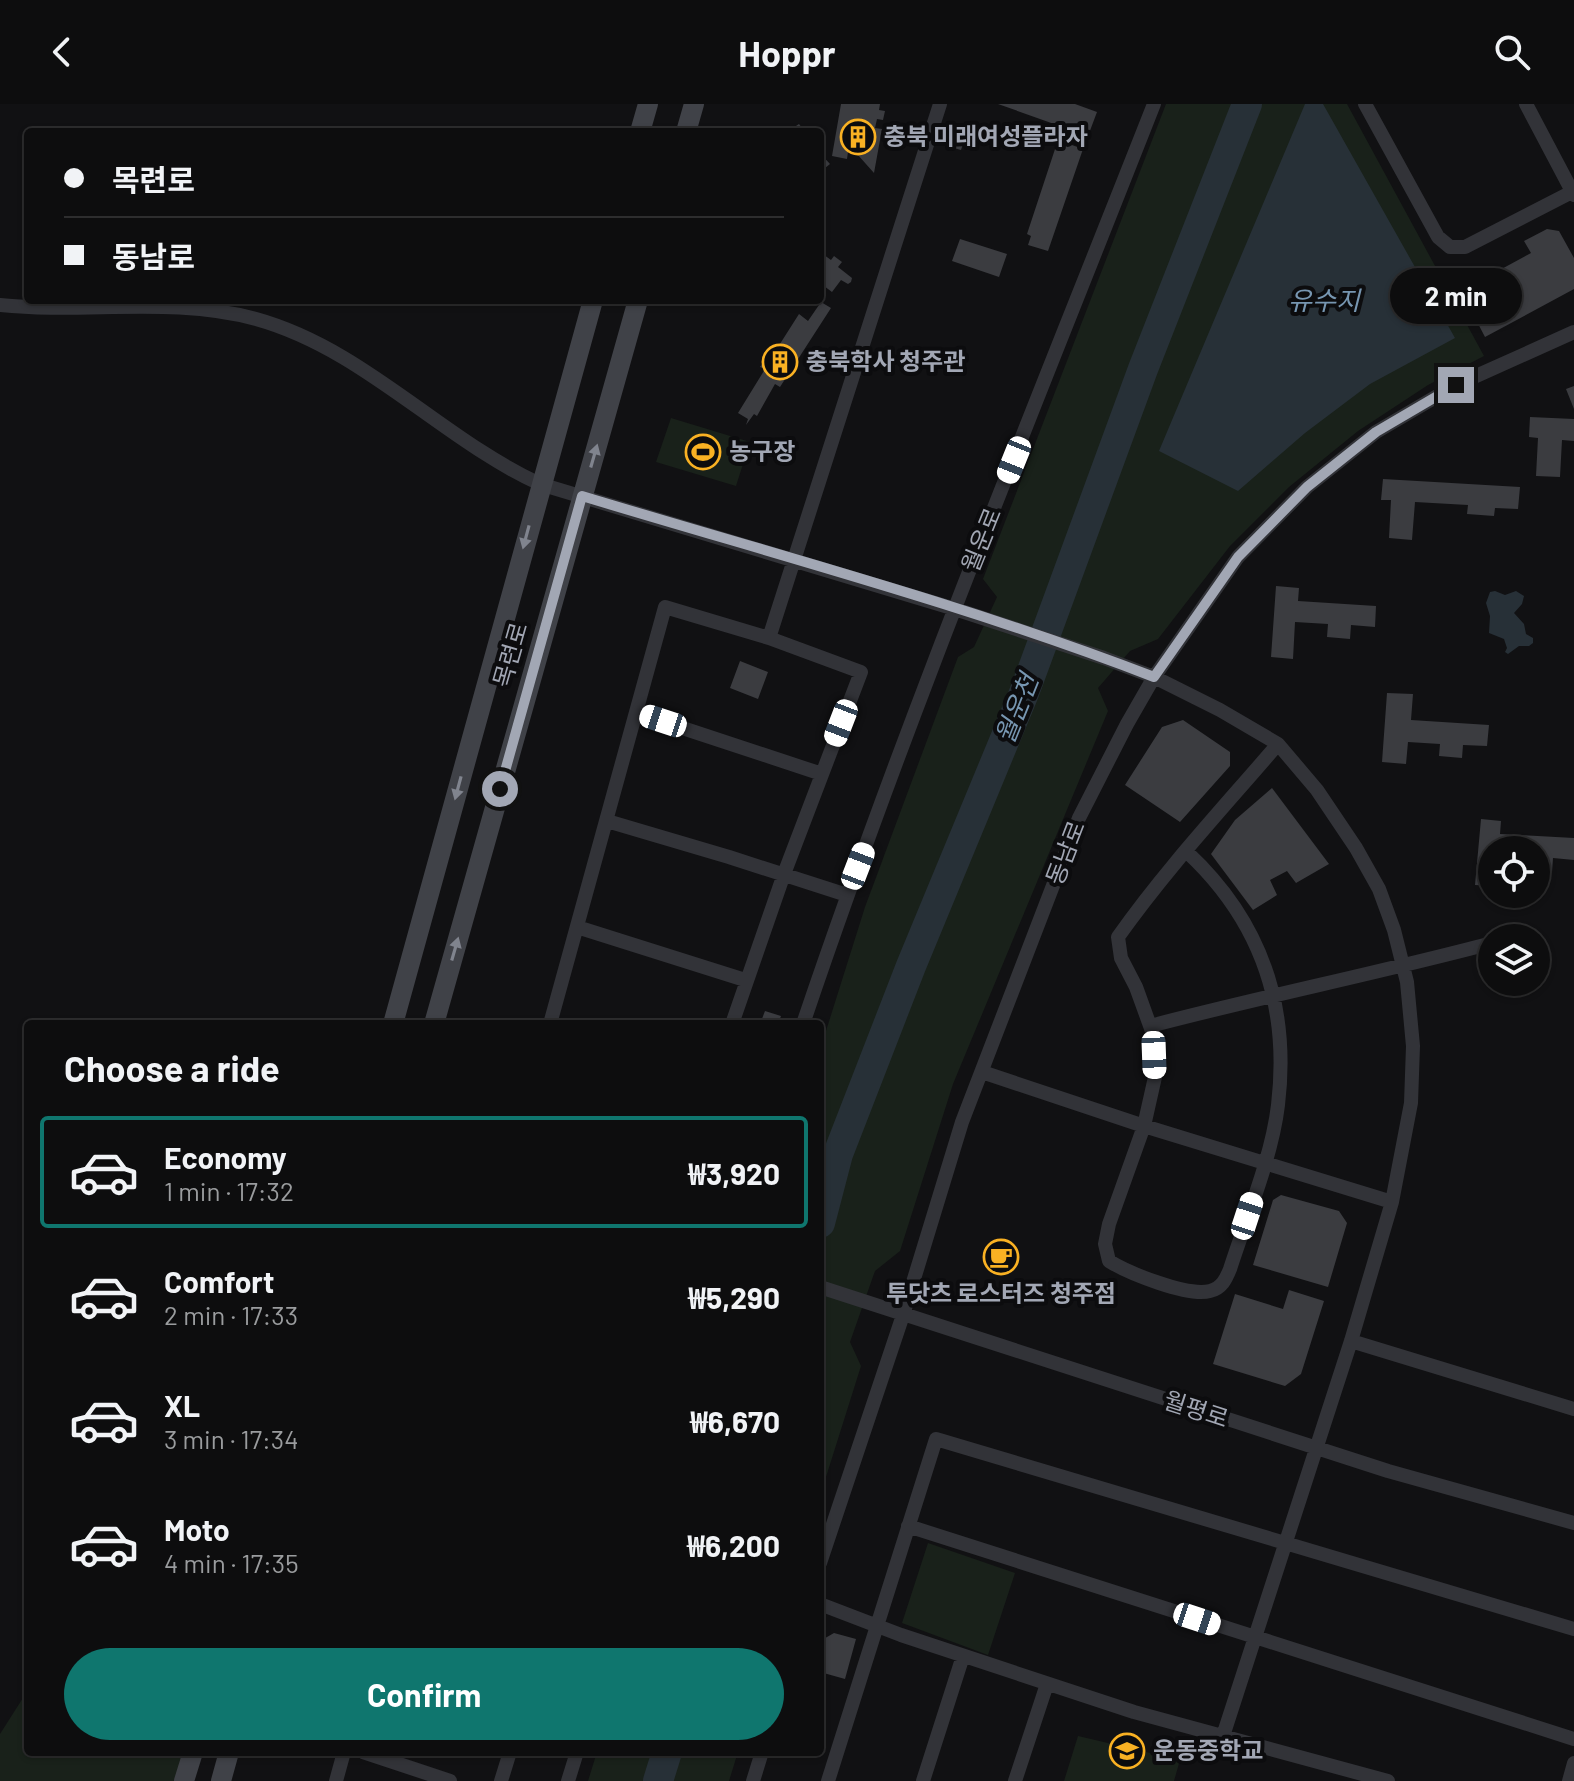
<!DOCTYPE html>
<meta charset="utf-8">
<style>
:root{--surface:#0d0d0e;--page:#1b1b1c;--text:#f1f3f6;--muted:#9a9c9e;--line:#2d2d2e;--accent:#0f766e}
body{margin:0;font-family:Barlow,"Noto Sans KR",sans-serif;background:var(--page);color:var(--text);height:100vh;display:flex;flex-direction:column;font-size:30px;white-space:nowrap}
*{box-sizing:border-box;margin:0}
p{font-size:26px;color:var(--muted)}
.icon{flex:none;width:44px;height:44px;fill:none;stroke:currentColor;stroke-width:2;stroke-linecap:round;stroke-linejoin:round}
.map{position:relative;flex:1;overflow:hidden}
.sheet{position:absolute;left:24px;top:916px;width:800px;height:736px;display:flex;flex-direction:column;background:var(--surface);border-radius:8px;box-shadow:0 2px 6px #0004,0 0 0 2px var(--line)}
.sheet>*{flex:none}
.top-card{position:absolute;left:24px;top:24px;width:800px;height:176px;border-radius:8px;box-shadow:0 2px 6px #0004,0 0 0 2px var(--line);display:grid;align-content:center;height:176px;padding:0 40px;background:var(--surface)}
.tools{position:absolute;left:1478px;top:732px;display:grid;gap:16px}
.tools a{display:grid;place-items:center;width:72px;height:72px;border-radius:50%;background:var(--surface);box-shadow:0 2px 6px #0004,0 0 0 2px var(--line);font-size:40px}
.end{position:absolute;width:36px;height:36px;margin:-18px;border:10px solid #a2a7b4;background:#111;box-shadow:0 0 0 4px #111}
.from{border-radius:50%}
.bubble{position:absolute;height:56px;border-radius:28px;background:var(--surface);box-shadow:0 2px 6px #0004,0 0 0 2px var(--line);font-size:26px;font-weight:700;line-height:56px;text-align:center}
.car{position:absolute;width:24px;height:48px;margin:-24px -12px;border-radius:10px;box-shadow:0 0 6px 2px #0007;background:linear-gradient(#fff 24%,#345 0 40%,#fff 0 76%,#345 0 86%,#fff 0)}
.top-card b{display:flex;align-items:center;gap:28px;height:76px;font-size:30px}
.top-card b+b{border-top:2px solid var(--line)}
.top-card i{width:20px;height:20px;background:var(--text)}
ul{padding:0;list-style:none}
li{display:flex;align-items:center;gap:24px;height:112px;margin:0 16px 12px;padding:0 24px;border:4px solid transparent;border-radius:8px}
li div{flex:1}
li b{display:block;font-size:30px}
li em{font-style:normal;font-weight:700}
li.active{border-color:var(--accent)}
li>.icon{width:72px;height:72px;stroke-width:1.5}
h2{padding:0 40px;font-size:36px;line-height:96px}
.primary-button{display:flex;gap:16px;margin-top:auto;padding:16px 40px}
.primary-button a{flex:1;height:92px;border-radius:48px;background:var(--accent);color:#fff;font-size:32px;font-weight:700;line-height:92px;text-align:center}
header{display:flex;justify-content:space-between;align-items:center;height:104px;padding:0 40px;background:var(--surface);font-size:36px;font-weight:700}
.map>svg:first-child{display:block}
.green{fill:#19211a}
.water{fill:#273037}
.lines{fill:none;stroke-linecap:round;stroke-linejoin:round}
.river{stroke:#273037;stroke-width:30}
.building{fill:#3b3c40}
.street{stroke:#323338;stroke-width:14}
.secondary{stroke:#404248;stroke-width:20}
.oneway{fill:#80848e}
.route{stroke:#a2a7b4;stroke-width:10}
.labels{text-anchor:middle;stroke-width:8;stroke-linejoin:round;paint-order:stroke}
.poi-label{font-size:24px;font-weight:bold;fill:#a2a7b4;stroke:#0c0c0e;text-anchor:start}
.street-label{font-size:24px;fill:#a2a7b4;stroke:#0c0c0e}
.water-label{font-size:26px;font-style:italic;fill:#7796b1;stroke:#0c0c0e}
</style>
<header><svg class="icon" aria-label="back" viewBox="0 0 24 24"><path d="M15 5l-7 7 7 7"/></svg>Hoppr<svg class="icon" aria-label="search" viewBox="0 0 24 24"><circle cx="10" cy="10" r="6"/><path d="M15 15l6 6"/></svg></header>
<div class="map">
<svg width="1574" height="1677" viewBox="0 0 1574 1677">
<rect width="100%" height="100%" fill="#111113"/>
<path class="green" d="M1166,0H1347L1484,252L1428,281L1358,327L1289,383L1230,442L1158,535L1130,547L1098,584L1108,607L953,980L900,1147L875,1167L850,1238L861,1262L820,1392V946L865,803L958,553L974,543L997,493L983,475Z
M671,314L750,338L736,382L656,358Z
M928,1439L1015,1469L988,1551L902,1519Z
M28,1586V1648H186L176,1677H0V1630Z
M1078,1632L1180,1656L1174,1677H1064Z
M597,1648H738L729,1677H588Z"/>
<path class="water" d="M1305,0H1323L1455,234L1370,280L1305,329L1238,387L1159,347Z
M1495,487L1505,491L1516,487L1524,492L1522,500L1514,509L1524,520L1526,530L1533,534V539L1529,542H1519L1508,550L1505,548L1507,544L1504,535L1489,529L1490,512L1486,499L1490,488Z"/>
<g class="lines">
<path class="river" d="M820,1119L838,1050L911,862L1024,589L1143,265L1247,0
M658,1677L667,1648"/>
</g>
<path class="building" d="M841,0H880L879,6L885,7L883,16L877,15L875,24L882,25L874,69L849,41L847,55L832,52Z
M998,0H1075L1097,8L1088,32Z
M799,20L805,28H787Z
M954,22L967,27L961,46L947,42Z
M1058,36L1083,45L1048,147L1028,141L1031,132L1027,130Z
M820,49L830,60L820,68Z
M1547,125L1559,127L1574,154V185L1485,233L1461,187L1531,149L1524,137Z
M960,135L1007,150L999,173L952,157Z
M820,148L831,156L834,152L842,158L838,163L852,174L851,178L848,180L841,176L832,188L820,179Z
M821,198L831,204L780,283L775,280L757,312L754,310L746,321L748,315L738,309L765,265L760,263L767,252L771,254L799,210L808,217Z
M1574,282V305L1566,285Z
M1530,313L1574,315V337L1562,336L1560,373L1536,372L1538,334L1529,333Z
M1383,375L1520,383L1518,405L1495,404L1494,412L1467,410L1468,401L1415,398L1412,436L1389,434L1391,396H1381Z
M1276,482L1299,484L1298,497L1376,502L1375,523L1351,521L1350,535L1327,533L1328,520L1295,518L1293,555L1271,553Z
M740,557L768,568L758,595L730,584Z
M1387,589L1413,590L1411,616L1489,621L1487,642L1463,641L1462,654L1439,652L1440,640L1408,638L1406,660L1382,658Z
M1183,616L1230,648V662L1180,718L1125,681L1162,623Z
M1272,684L1329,760L1296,779L1287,767L1270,776L1277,791L1253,806L1211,750L1235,716Z
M1481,715L1501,717L1500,730L1574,734V756L1553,754L1552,768L1536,767V746H1492V782L1475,781Z
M765,907L781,912L778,920H760Z
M1281,1091L1339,1107L1347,1119L1328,1183L1253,1161L1273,1096Z
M1289,1186L1324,1197L1301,1270L1285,1282L1213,1260L1235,1190L1283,1205Z
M834,1529L856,1535L845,1575L820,1568V1537Z"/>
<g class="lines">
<path class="street" d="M1365,0L1438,133L1450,143H1465L1572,88
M1526,0L1574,91
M0,201C85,210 172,192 256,215C364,245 440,334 540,380L955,505L1104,554L1154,573L1220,606L1278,640L1317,686L1356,744L1379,785L1394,826L1407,878L1413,942L1411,999L1392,1098L1351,1237L1223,1632
M637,609L822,670
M607,717L729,753L847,791
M1187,748C1260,816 1290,901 1278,1001C1272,1053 1246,1115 1230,1165C1226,1175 1222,1184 1210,1187C1188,1193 1128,1169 1109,1157L1105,1140L1109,1120L1144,1022L1155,973L1153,930L1136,883L1121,854L1118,833C1166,765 1224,703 1278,640
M577,823L745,876
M550,920L665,503L769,534L940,0
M732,920L784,770L861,568L769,534
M803,920C908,609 1034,305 1154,0
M1150,922C1264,892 1379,869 1492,839
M982,968L1144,1022L1392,1098
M820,1183L1388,1367L1574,1419
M1351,1237L1574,1305
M908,1422L1574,1635
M820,1459L903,1211L962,1018L1079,714L1127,620L1154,573L1238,453L1307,383L1376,328L1456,281L1574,228
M820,1500L901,1531L1134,1608L1388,1677
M363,1648L450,1677
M336,1677L344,1648
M501,1677L510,1648
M568,1677L577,1648
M753,1677L762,1648
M828,1677L936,1335L1574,1525
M923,1677L963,1552
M1015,1677L1047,1580
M1569,1677L1574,1659"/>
<path class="secondary" d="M640,28L648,0
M686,28L694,0
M393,920L593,196
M434,920L638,196
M184,1677L193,1648
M221,1677L229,1648"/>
</g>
<defs><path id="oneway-solid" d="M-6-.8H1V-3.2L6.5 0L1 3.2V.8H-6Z" transform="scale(2)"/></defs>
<g class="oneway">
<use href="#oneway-solid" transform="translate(594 352) rotate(-74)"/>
<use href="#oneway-solid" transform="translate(526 433) rotate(105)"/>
<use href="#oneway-solid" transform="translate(458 684) rotate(105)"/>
<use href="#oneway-solid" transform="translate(455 845) rotate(-74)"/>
</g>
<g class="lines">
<path class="route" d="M500,685L582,392C773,450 968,501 1154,573L1238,453L1307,383L1376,328L1456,281"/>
</g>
<defs>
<g id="building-ring" transform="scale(1.8)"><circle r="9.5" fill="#0c0c0e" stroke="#f9b123" stroke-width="1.5"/><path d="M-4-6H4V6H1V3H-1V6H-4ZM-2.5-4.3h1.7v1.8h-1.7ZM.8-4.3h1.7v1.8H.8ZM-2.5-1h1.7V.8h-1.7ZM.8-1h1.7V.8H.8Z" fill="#f9b123"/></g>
<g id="stadium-ring" transform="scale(1.8)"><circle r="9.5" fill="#0c0c0e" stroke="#f9b123" stroke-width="1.5"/><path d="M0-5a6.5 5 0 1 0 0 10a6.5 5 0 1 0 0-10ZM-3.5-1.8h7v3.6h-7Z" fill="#f9b123"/></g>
<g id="cafe-ring" transform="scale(1.8)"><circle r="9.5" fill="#0c0c0e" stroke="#f9b123" stroke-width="1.5"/><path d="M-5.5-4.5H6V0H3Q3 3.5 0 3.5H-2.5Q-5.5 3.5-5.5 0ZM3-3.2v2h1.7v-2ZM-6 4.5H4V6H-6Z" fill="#f9b123"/></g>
<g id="school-ring" transform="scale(1.8)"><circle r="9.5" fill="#0c0c0e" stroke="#f9b123" stroke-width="1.5"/><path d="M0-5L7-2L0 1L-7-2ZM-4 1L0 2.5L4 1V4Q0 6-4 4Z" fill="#f9b123"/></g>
</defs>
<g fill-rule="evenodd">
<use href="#building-ring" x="858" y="33"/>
<use href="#building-ring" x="780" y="258"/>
<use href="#stadium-ring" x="703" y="348"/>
<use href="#cafe-ring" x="1001" y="1153"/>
<use href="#school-ring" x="1127" y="1647"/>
</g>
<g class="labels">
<g class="poi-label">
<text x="884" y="41">충북 미래여성플라자</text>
<text x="806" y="266">충북학사 청주관</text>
<text x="729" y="356">농구장</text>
<text x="1001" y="1198" text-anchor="middle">투닷츠 로스터즈 청주점</text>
<text x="1153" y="1655">운동중학교</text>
</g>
<g class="street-label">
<text transform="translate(982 436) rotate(-68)" y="8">월운로</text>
<text transform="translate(511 551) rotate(-74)" y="8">목련로</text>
<text transform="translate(1066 749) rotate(-69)" y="8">동남로</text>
<text transform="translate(1196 1306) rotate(18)" y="8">월평로</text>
</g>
<g class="water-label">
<text x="1324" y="206">유수지</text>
<text transform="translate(1017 605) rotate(-68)" y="9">월운천</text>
</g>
</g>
</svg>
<div class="tools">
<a><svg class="icon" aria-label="locate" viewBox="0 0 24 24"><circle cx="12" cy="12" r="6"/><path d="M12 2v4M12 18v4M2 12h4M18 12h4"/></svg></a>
<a><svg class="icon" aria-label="layers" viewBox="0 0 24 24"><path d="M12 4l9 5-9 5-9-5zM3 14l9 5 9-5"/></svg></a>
</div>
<i class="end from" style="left:500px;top:685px"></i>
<i class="end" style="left:1456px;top:281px"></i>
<div class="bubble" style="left:1390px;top:164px;width:132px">2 min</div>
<i class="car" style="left:1014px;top:356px;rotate:202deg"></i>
<i class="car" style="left:663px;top:617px;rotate:288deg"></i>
<i class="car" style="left:841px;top:619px;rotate:201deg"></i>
<i class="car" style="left:858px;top:762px;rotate:21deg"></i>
<i class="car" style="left:1154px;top:951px;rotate:178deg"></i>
<i class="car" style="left:1247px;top:1112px;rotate:18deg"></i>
<i class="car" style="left:1197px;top:1515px;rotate:108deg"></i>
<div class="top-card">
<b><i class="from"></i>목련로</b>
<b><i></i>동남로</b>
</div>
<section class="sheet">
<h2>Choose a ride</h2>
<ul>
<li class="active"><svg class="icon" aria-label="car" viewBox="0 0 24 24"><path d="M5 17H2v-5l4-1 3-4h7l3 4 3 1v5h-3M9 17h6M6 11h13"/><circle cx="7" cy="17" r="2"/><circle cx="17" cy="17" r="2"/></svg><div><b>Economy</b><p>1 min · 17:32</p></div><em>₩3,920</em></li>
<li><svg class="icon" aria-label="car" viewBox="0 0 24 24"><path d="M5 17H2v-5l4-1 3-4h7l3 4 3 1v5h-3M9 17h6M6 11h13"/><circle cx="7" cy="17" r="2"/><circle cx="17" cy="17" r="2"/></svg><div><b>Comfort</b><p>2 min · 17:33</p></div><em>₩5,290</em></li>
<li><svg class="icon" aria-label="car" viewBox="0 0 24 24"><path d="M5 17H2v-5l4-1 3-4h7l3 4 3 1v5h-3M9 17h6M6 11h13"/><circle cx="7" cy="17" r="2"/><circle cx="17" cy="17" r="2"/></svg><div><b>XL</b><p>3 min · 17:34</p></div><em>₩6,670</em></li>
<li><svg class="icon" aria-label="car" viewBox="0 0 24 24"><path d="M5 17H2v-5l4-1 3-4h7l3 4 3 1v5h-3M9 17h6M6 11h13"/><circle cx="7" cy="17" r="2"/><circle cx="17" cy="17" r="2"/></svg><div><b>Moto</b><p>4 min · 17:35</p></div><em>₩6,200</em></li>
</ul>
<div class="primary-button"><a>Confirm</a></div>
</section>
</div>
